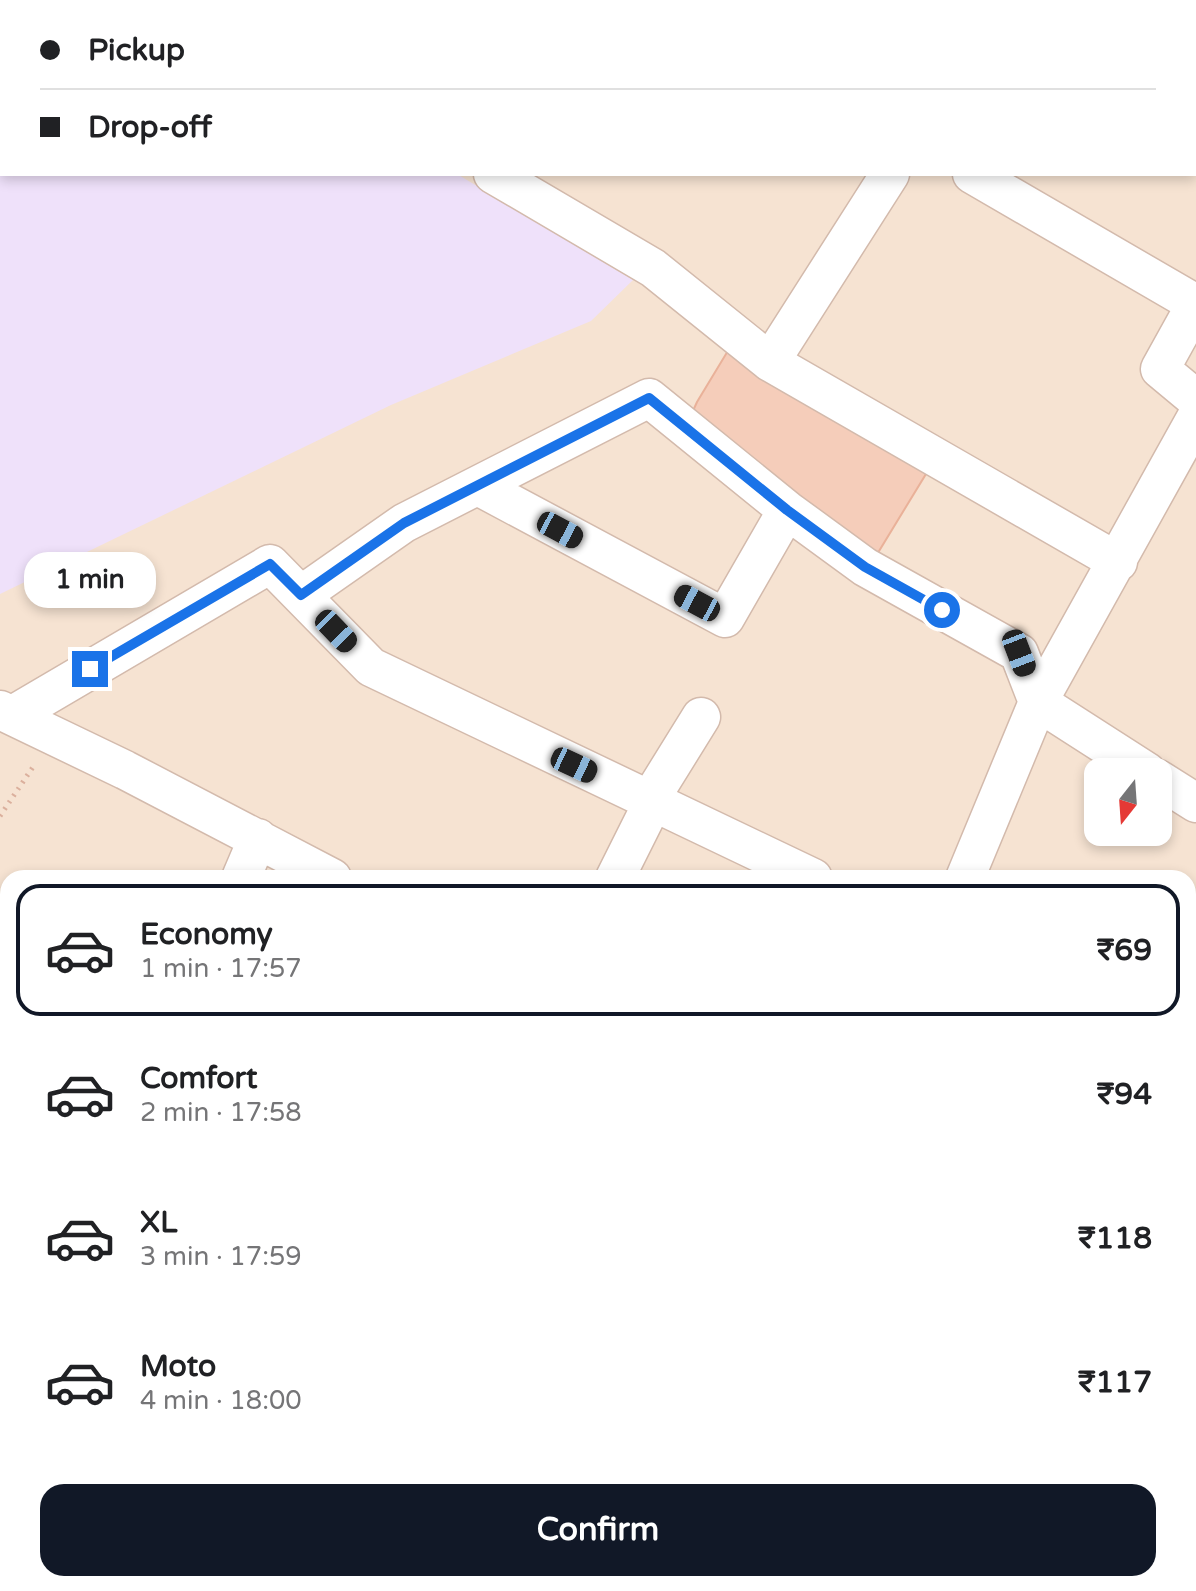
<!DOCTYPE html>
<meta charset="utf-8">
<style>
:root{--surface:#fff;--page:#f6f6f6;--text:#202124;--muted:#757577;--line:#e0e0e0;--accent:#111827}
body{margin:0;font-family:"Varela Round",sans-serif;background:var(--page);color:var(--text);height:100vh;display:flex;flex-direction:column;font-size:30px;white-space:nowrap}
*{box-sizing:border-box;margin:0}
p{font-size:26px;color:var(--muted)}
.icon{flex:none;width:44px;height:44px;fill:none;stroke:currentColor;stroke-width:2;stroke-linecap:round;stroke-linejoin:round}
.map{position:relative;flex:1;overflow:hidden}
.drawer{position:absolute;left:0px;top:870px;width:1196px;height:722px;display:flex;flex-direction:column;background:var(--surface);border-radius:24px 24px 0 0;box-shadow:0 4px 12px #0003}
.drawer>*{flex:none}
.hud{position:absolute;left:0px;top:0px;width:1196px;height:176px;box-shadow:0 4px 12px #0003;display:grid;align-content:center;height:176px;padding:0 40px;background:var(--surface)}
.needle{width:52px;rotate:197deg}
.fabs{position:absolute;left:1084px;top:758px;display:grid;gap:16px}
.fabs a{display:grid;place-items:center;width:88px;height:88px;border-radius:16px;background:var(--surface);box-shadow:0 4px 12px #0003;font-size:40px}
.end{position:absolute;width:36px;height:36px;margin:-18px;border:10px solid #1a73e8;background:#fff;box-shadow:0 0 0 4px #fff}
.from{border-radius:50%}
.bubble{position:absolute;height:56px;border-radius:24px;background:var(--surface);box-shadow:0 4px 12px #0003;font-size:26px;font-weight:800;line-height:56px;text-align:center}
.car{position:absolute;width:24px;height:48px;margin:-24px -12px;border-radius:10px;box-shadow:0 0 6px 2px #0007;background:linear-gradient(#222 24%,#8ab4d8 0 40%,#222 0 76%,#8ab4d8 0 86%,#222 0)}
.hud b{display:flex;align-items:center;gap:28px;height:76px;font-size:30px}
.hud b+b{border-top:2px solid var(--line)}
.hud i{width:20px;height:20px;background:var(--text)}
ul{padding:14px 0 0;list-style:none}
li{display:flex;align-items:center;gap:24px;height:132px;margin:0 16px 12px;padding:0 24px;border:4px solid transparent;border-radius:24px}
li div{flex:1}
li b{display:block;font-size:30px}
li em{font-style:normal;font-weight:800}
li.current{border-color:var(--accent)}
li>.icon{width:72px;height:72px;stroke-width:1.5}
.button{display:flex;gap:16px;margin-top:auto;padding:16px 40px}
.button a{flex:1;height:92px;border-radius:24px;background:var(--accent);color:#fff;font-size:32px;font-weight:800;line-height:92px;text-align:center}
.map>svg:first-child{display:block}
.residential{fill:#f6e3d2;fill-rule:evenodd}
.education{fill:#efe1fa}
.building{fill:#f5cdba;stroke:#e9b199;stroke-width:2}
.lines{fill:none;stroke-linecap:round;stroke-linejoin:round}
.minor-casing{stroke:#d3baac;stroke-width:41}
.path{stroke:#dbb09d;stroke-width:5;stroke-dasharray:2 6;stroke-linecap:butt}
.minor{stroke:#fff;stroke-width:38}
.route{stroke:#1a73e8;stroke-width:10}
</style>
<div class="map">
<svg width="1196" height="1591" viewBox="0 0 1196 1591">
<rect width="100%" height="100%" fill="#fef2e5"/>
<path class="residential" d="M0,0H1196V1591H0ZM2,2H1194V174H2ZM1098,772H1158V832H1098ZM8,878H1188V1584H8Z"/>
<path class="education" d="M0,0L173,2H2V174H457L633,280L591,321L391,405L0,594Z"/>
<path class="building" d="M729,349L929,469L876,556L687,424L697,402Z
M1188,1333L1196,1338V1403L1188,1415Z
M1087,1584H1161L1173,1591H1083Z"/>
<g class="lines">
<g class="minor-casing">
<path id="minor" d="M197,0L201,2
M663,0L667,2
M1183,0L1186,2
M493,174L653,268L770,362L1118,562
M972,174L1196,304L1160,369L1196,399
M770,362L890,174
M478,486L725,618L787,510
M301,595L404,523L649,398L787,510L865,567L1019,653L1038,702
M1038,702L1196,418
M0,710L125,770L332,878
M13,715L270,564L371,667L813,878
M1158,779L1196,803
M241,878L258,838
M615,878L653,802L657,788L701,717
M965,878L1038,702L1147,772
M1188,1196L1196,1201
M0,1221L8,1228
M0,1532L8,1535
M107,1584L120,1591
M420,1584L434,1591
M718,1584L729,1591
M43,1591L46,1584
M661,1591L666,1584"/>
</g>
<path class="path" d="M0,816L35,764"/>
<use href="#minor" class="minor"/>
</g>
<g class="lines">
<path class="route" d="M90,669L270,564L301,595L404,523L649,398L787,510L865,567L942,610"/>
</g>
</svg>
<div class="fabs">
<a><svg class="needle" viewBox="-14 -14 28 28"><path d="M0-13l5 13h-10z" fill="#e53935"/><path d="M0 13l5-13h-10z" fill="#757577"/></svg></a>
</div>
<i class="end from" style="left:942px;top:610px"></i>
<i class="end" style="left:90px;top:669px"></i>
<div class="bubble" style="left:24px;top:552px;width:132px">1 min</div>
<i class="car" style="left:560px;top:530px;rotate:118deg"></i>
<i class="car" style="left:697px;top:603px;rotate:298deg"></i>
<i class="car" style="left:336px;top:631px;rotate:136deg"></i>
<i class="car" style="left:1019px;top:653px;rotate:159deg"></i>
<i class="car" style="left:574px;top:765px;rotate:115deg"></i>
<div class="hud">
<b><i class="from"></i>Pickup</b>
<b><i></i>Drop-off</b>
</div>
<section class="drawer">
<ul>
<li class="current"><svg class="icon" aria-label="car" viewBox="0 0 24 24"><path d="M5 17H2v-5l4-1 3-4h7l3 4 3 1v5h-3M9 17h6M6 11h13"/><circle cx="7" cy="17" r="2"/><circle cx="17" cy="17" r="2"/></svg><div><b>Economy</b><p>1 min · 17:57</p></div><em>₹69</em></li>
<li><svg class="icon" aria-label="car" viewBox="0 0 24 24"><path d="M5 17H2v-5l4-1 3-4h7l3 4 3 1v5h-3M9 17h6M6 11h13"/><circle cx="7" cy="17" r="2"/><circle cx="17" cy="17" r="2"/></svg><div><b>Comfort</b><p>2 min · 17:58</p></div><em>₹94</em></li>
<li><svg class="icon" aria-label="car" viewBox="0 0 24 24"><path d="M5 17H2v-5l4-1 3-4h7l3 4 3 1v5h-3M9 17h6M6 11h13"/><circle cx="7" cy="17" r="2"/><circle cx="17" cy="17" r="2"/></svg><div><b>XL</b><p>3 min · 17:59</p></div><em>₹118</em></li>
<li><svg class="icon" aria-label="car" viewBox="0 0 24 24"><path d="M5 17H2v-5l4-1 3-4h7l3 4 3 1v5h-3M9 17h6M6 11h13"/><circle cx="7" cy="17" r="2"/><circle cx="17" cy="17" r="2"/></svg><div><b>Moto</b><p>4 min · 18:00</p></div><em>₹117</em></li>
</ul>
<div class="button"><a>Confirm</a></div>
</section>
</div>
